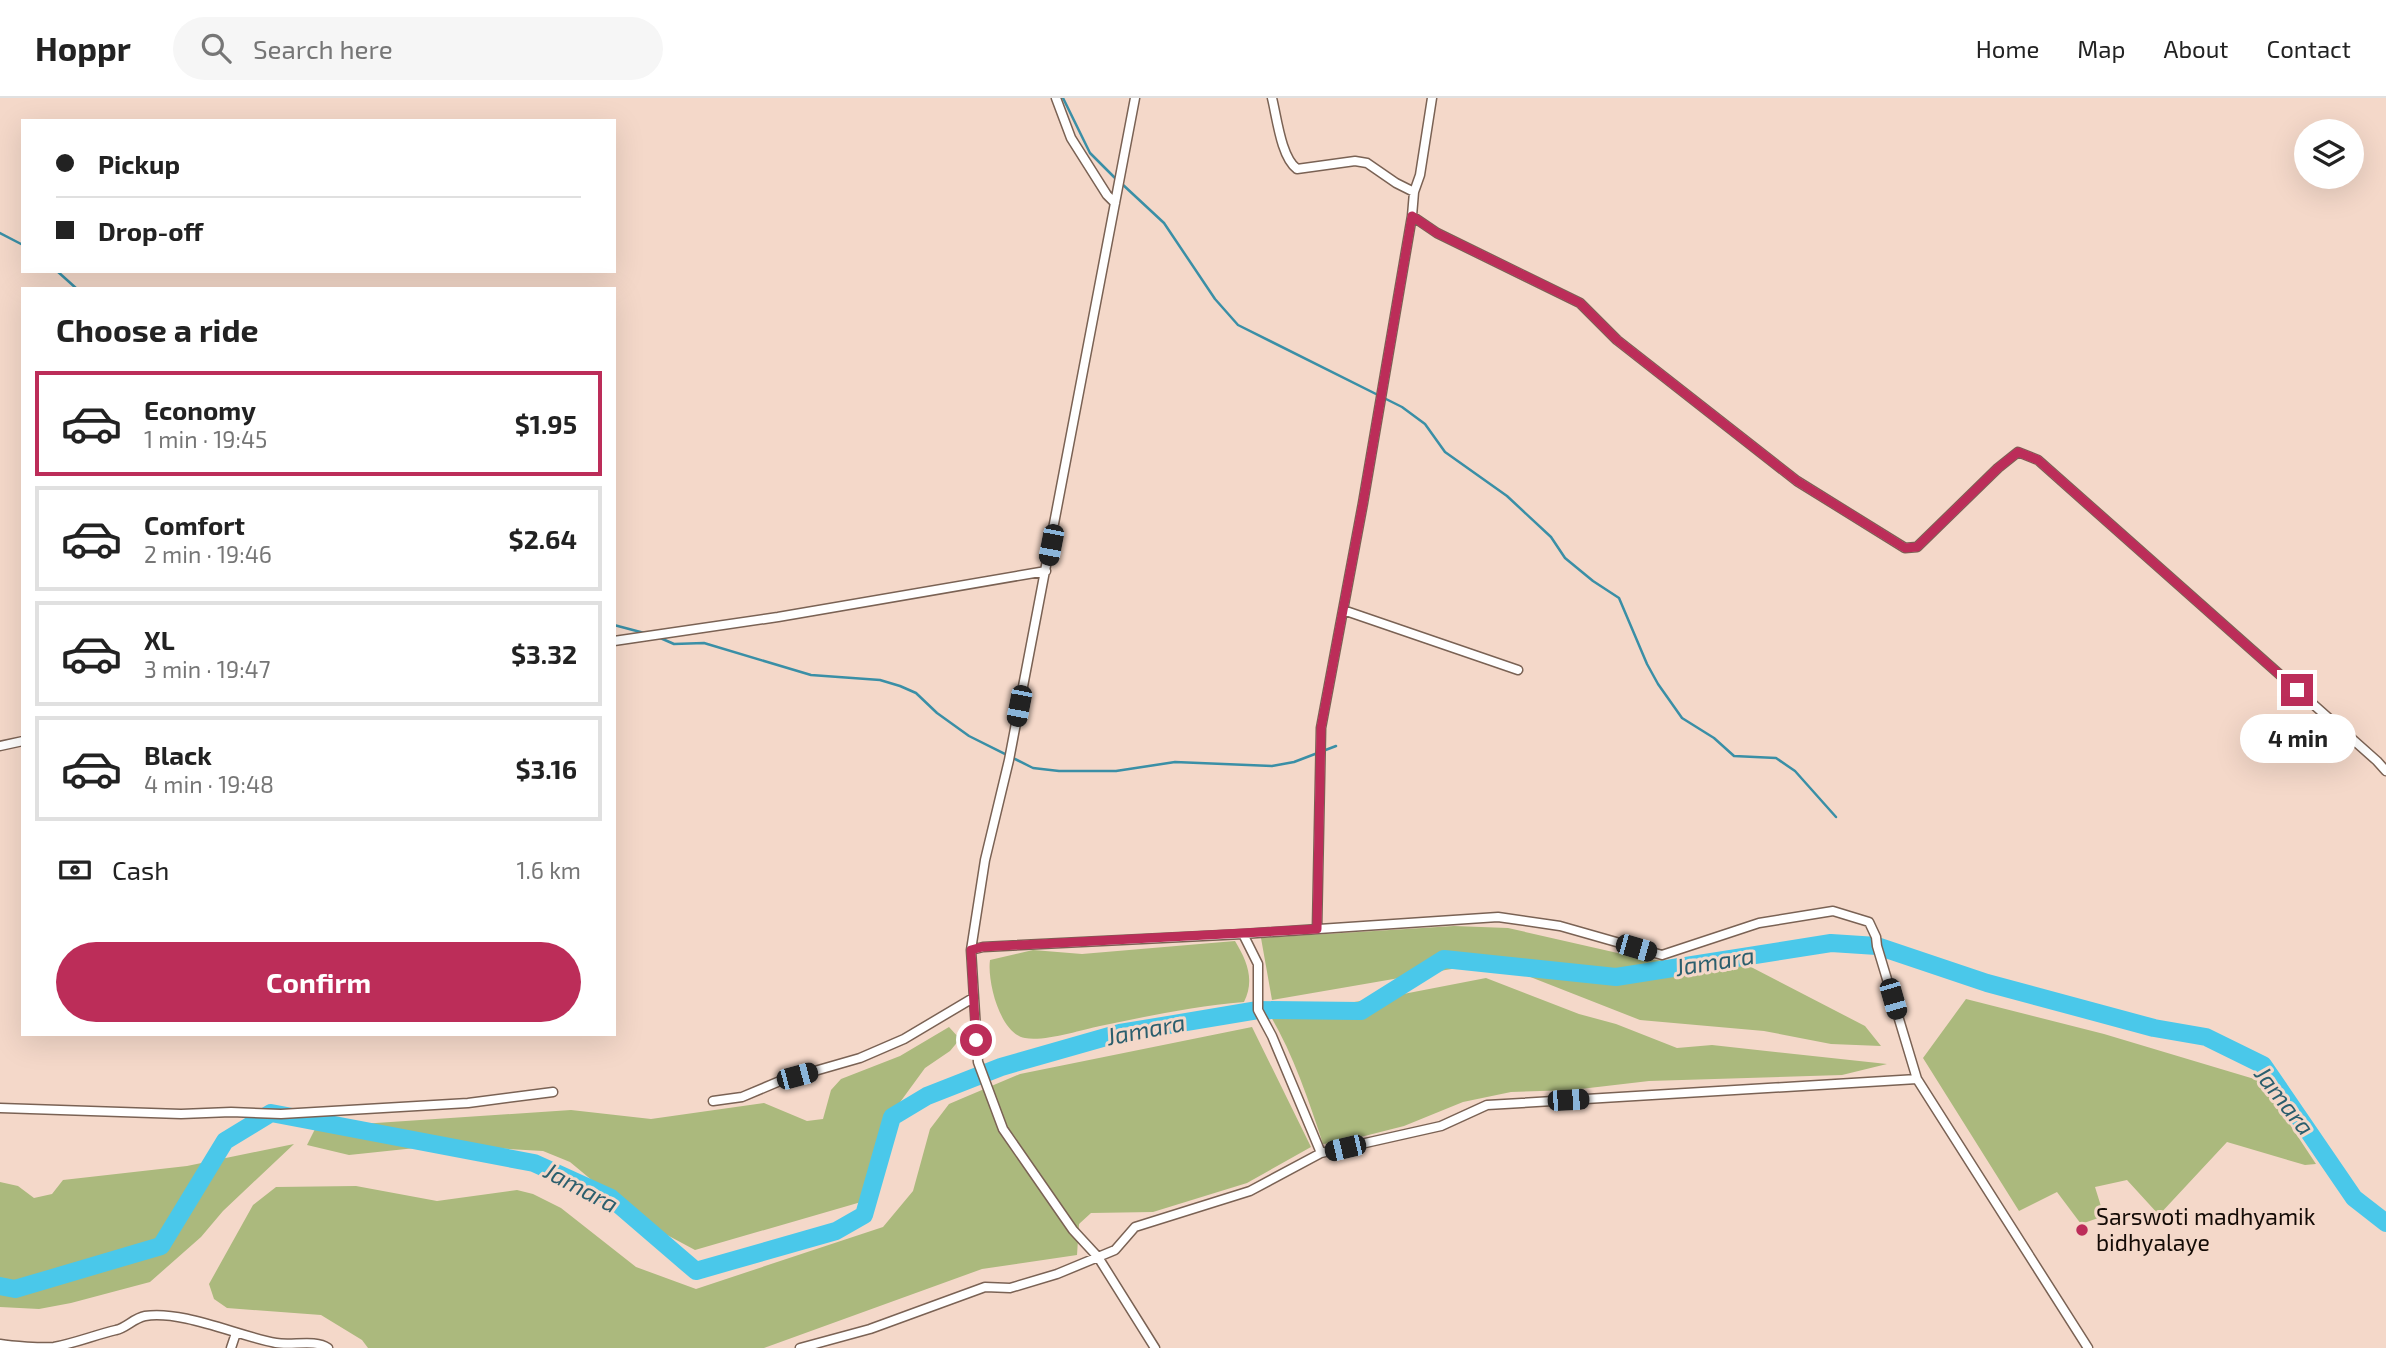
<!DOCTYPE html>
<meta charset="utf-8">
<style>
:root{--surface:#fff;--page:#f6f6f6;--text:#222;--muted:#767676;--line:#e0e0e0;--accent:#bc2d59}
body{margin:0;font-family:"Exo 2",sans-serif;background:var(--page);color:var(--text);height:100vh;display:flex;flex-direction:column;font-size:26px;white-space:nowrap}
*{box-sizing:border-box;margin:0}
p{font-size:23px;color:var(--muted)}
.icon{flex:none;width:38px;height:38px;fill:none;stroke:currentColor;stroke-width:2;stroke-linecap:round;stroke-linejoin:round}
.map{position:relative;flex:1;overflow:hidden}
.details{position:absolute;left:21px;top:189px;width:595px;height:749px;display:flex;flex-direction:column;background:var(--surface);border-radius:0px;box-shadow:0 7px 28px #0002}
.details>*{flex:none}
.top-card{position:absolute;left:21px;top:21px;width:595px;height:154px;border-radius:0px;box-shadow:0 7px 28px #0002;display:grid;align-content:center;height:154px;padding:0 35px;background:var(--surface)}
.tools{position:absolute;left:2294px;top:21px;display:grid;gap:14px}
.tools a{display:grid;place-items:center;width:70px;height:70px;border-radius:50%;background:var(--surface);box-shadow:0 7px 28px #0002;font-size:35px}
.end{position:absolute;width:32px;height:32px;margin:-16px;border:9px solid #bc2d59;background:#fff;box-shadow:0 0 0 4px #fff}
.from{border-radius:50%}
.bubble{position:absolute;height:49px;border-radius:24px;background:var(--surface);box-shadow:0 7px 28px #0002;font-size:23px;font-weight:700;line-height:49px;text-align:center}
.car{position:absolute;width:21px;height:42px;margin:-21px -10px;border-radius:9px;box-shadow:0 0 5px 2px #0007;background:linear-gradient(#222 24%,#8ab4d8 0 40%,#222 0 76%,#8ab4d8 0 86%,#222 0)}
.top-card b{display:flex;align-items:center;gap:24px;height:66px;font-size:26px}
.top-card b+b{border-top:2px solid var(--line)}
.top-card i{width:18px;height:18px;background:var(--text)}
ul{padding:0;list-style:none}
li{display:flex;align-items:center;gap:21px;height:105px;margin:0 14px 10px;padding:0 21px;border:4px solid var(--line);border-radius:0px}
li div{flex:1}
li b{display:block;font-size:26px}
li em{font-style:normal;font-weight:700}
li.current{border-color:var(--accent)}
li>.icon{width:63px;height:63px;stroke-width:1.5}
h2{padding:0 35px;font-size:32px;line-height:84px}
.pay{display:flex;align-items:center;gap:18px;height:77px;padding:0 35px;font-size:26px}
.pay p{margin-inline-start:auto}
.action{display:flex;gap:14px;margin-top:auto;padding:14px 35px}
.action a{flex:1;height:80px;border-radius:42px;background:var(--accent);color:#fff;font-size:28px;font-weight:700;line-height:80px;text-align:center}
header{display:flex;align-items:center;gap:42px;box-sizing:border-box;height:98px;padding:0 35px;background:var(--surface);border-bottom:2px solid var(--line)}
header strong{font-size:33px}
nav{display:flex;gap:38px;margin-inline-start:auto;font-size:24px}
.search{width:490px;height:63px;background:var(--page);display:flex;align-items:center;gap:18px;box-sizing:border-box;padding:0 24px;border-radius:38px;color:var(--muted);font-size:26px}
.map>svg:first-child{display:block}
.green{fill:#abb97d}
.lines{fill:none;stroke-linecap:round;stroke-linejoin:round}
.stream{stroke:#3a8fa6;stroke-width:2.5}
.river{stroke:#4ac8ea;stroke-width:18}
.street-casing{stroke:#7a6254;stroke-width:11}
.street{stroke:#fff;stroke-width:8}
.route{stroke:#bc2d59;stroke-width:9}
.poi-dot{fill:#bc2d59;stroke:#f4d8c9;stroke-width:2.5}
.labels{text-anchor:middle;stroke-width:6;stroke-linejoin:round;paint-order:stroke}
.poi-label{font-size:23px;fill:#140b06;stroke:#f4d8c9;text-anchor:start}
.water-label{font-size:24px;font-style:italic;fill:#2b5e6d;stroke:#f4d8c9}
</style>
<header>
<strong>Hoppr</strong>
<div class="search"><svg class="icon" aria-label="search" viewBox="0 0 24 24"><circle cx="10" cy="10" r="6"/><path d="M15 15l6 6"/></svg>Search here</div>
<nav><a>Home</a><a>Map</a><a>About</a><a>Contact</a></nav>
</header>
<div class="map">
<svg width="2386" height="1250" viewBox="0 0 2386 1250">
<rect width="100%" height="100%" fill="#f4d8c9"/>
<path class="green" d="M1454,828L1508,830L1644,861L1751,869L1865,928L1881,948L1831,946L1764,933L1640,922L1492,864L1272,902L1261,840Z
M1235,843C1247,863 1255,882 1244,904C1195,908 1148,918 1100,928C1081,932 1043,944 1025,940C1000,936 987,883 990,862L1033,852L1082,856Z
M1486,880L1579,916L1616,926L1677,950L1712,947L1887,966L1842,977L1649,983L1572,992L1511,994L1463,1004L1404,1028L1341,1044L1323,1046C1309,1003 1293,956 1270,917L1393,898Z
M1966,901L2104,936L2261,983L2316,1066L2305,1067L2227,1044L2159,1117L2127,1082L2095,1089L2104,1118L2081,1126L2057,1094L2019,1113L1923,960Z
M949,929L960,941L950,953L925,970L898,1007L873,1069L868,1102L695,1152L641,1123L570,1064L543,1053L444,1047L349,1057L307,1047L316,1029L571,1012L651,1021L764,1005L807,1023L823,1021L831,992L841,981L900,958Z
M1252,929L1311,1049L1247,1085L1153,1114L1091,1115L1079,1126L1077,1157L982,1171L764,1250H368L362,1242L321,1217L227,1210L214,1201L209,1186L253,1107L276,1089L356,1088L437,1103L517,1092L533,1096L561,1110L636,1169L696,1191L883,1129L913,1093L930,1031L949,1006L963,1000L1020,976Z
M294,1046L223,1113L201,1139L150,1184L71,1205L39,1211L0,1209V1084L18,1088L34,1100L52,1096L63,1082L187,1068Z"/>
<g class="lines">
<path class="stream" d="M1063,0L1090,55L1116,81
M1121,85L1164,125L1215,201L1238,227L1402,309L1425,326L1445,354L1507,398L1551,439L1565,460L1593,483L1619,500L1647,566L1658,586L1682,620L1714,640L1734,658L1776,660L1795,673L1836,719
M0,135L23,147
M57,173L77,191
M614,527L648,536
M658,539L674,546L704,545L811,577L880,582L900,588L916,595L937,615L969,638L1033,670L1059,673H1116L1175,664L1272,668L1294,664L1336,648"/>
<path class="river" d="M0,1188L15,1191L161,1148L225,1043L271,1015L534,1065L611,1100L696,1173L836,1133L864,1117L892,1019L927,998L1001,969L1120,935L1258,912L1361,913L1444,861L1616,879L1831,845L1877,848L1987,885L2154,930L2206,939L2263,967L2354,1100L2386,1125"/>
<g class="street-casing">
<path id="street" d="M1056,0L1071,40L1107,97L1115,105
M1135,0L1009,662L985,762L971,852L983,849L1243,836L1498,819L1560,828L1662,857L1759,825L1833,813L1869,824L1876,839L1877,848L1917,981L2088,1250
M1272,0C1277,20 1281,59 1297,71L1355,63L1367,65L1396,85L1414,94
M1412,118L1437,135L1580,205L1617,242L1797,383L1905,450L1917,449L1998,370L2018,354L2038,362L2377,663L2386,673
M1343,512L1518,572
M614,543L778,519L1046,473
M0,648L23,643
M1317,831L1321,630L1363,405L1412,118L1414,94L1420,77L1432,0
M1243,836L1258,866V912L1272,938L1321,1055
M971,852L978,964L1003,1031L1073,1132L1098,1159L1155,1250
M713,1003L742,999L780,983L860,960L904,941L973,900
M0,1010L181,1016L231,1014L281,1016L468,1005L553,994
M0,1246C12,1248 42,1250 54,1249C75,1245 95,1237 116,1232C126,1230 134,1220 145,1218C182,1212 238,1238 276,1245C292,1248 315,1241 328,1250
M231,1250L236,1235
M800,1250L870,1231L985,1189L1010,1190L1057,1176L1115,1152L1135,1129L1250,1093L1321,1055L1441,1028L1487,1007L1917,981"/>
</g>
<use href="#street" class="street"/>
</g>
<g class="lines">
<path class="route" d="M976,942L971,852L982,849L1317,831L1321,630L1363,405L1412,118L1437,135L1580,205L1617,242L1797,383L1905,450L1917,449L1998,370L2018,354L2038,362L2297,592"/>
</g>
<circle class="poi-dot" cx="2082" cy="1132" r="7"/>
<g class="labels">
<g class="poi-label">
<text x="2096" y="1127">Sarswoti madhyamik<tspan x="2096" dy="26">bidhyalaye</tspan></text>
</g>
<g class="water-label">
<text transform="translate(1715 864) rotate(-9)" y="8">Jamara</text>
<text transform="translate(1146 932) rotate(-11)" y="8">Jamara</text>
<text transform="translate(2284 1003) rotate(52)" y="8">Jamara</text>
<text transform="translate(581 1090) rotate(28)" y="8">Jamara</text>
</g>
</g>
</svg>
<div class="tools">
<a><svg class="icon" aria-label="layers" viewBox="0 0 24 24"><path d="M12 4l9 5-9 5-9-5zM3 14l9 5 9-5"/></svg></a>
</div>
<i class="end from" style="left:976px;top:942px"></i>
<i class="end" style="left:2297px;top:592px"></i>
<div class="bubble" style="left:2240px;top:616px;width:116px">4 min</div>
<i class="car" style="left:1051px;top:447px;rotate:191deg"></i>
<i class="car" style="left:1019px;top:608px;rotate:191deg"></i>
<i class="car" style="left:1636px;top:850px;rotate:106deg"></i>
<i class="car" style="left:1893px;top:901px;rotate:164deg"></i>
<i class="car" style="left:797px;top:978px;rotate:75deg"></i>
<i class="car" style="left:1568px;top:1002px;rotate:87deg"></i>
<i class="car" style="left:1345px;top:1050px;rotate:257deg"></i>
<div class="top-card">
<b><i class="from"></i>Pickup</b>
<b><i></i>Drop-off</b>
</div>
<section class="details">
<h2>Choose a ride</h2>
<ul>
<li class="current"><svg class="icon" aria-label="car" viewBox="0 0 24 24"><path d="M5 17H2v-5l4-1 3-4h7l3 4 3 1v5h-3M9 17h6M6 11h13"/><circle cx="7" cy="17" r="2"/><circle cx="17" cy="17" r="2"/></svg><div><b>Economy</b><p>1 min · 19:45</p></div><em>$1.95</em></li>
<li><svg class="icon" aria-label="car" viewBox="0 0 24 24"><path d="M5 17H2v-5l4-1 3-4h7l3 4 3 1v5h-3M9 17h6M6 11h13"/><circle cx="7" cy="17" r="2"/><circle cx="17" cy="17" r="2"/></svg><div><b>Comfort</b><p>2 min · 19:46</p></div><em>$2.64</em></li>
<li><svg class="icon" aria-label="car" viewBox="0 0 24 24"><path d="M5 17H2v-5l4-1 3-4h7l3 4 3 1v5h-3M9 17h6M6 11h13"/><circle cx="7" cy="17" r="2"/><circle cx="17" cy="17" r="2"/></svg><div><b>XL</b><p>3 min · 19:47</p></div><em>$3.32</em></li>
<li><svg class="icon" aria-label="car" viewBox="0 0 24 24"><path d="M5 17H2v-5l4-1 3-4h7l3 4 3 1v5h-3M9 17h6M6 11h13"/><circle cx="7" cy="17" r="2"/><circle cx="17" cy="17" r="2"/></svg><div><b>Black</b><p>4 min · 19:48</p></div><em>$3.16</em></li>
</ul>
<div class="pay"><svg class="icon" aria-label="cash" viewBox="0 0 24 24"><path d="M3 7h18v10H3z"/><circle cx="12" cy="12" r="2"/></svg>Cash<p>1.6 km</p></div>
<div class="action"><a>Confirm</a></div>
</section>
</div>
